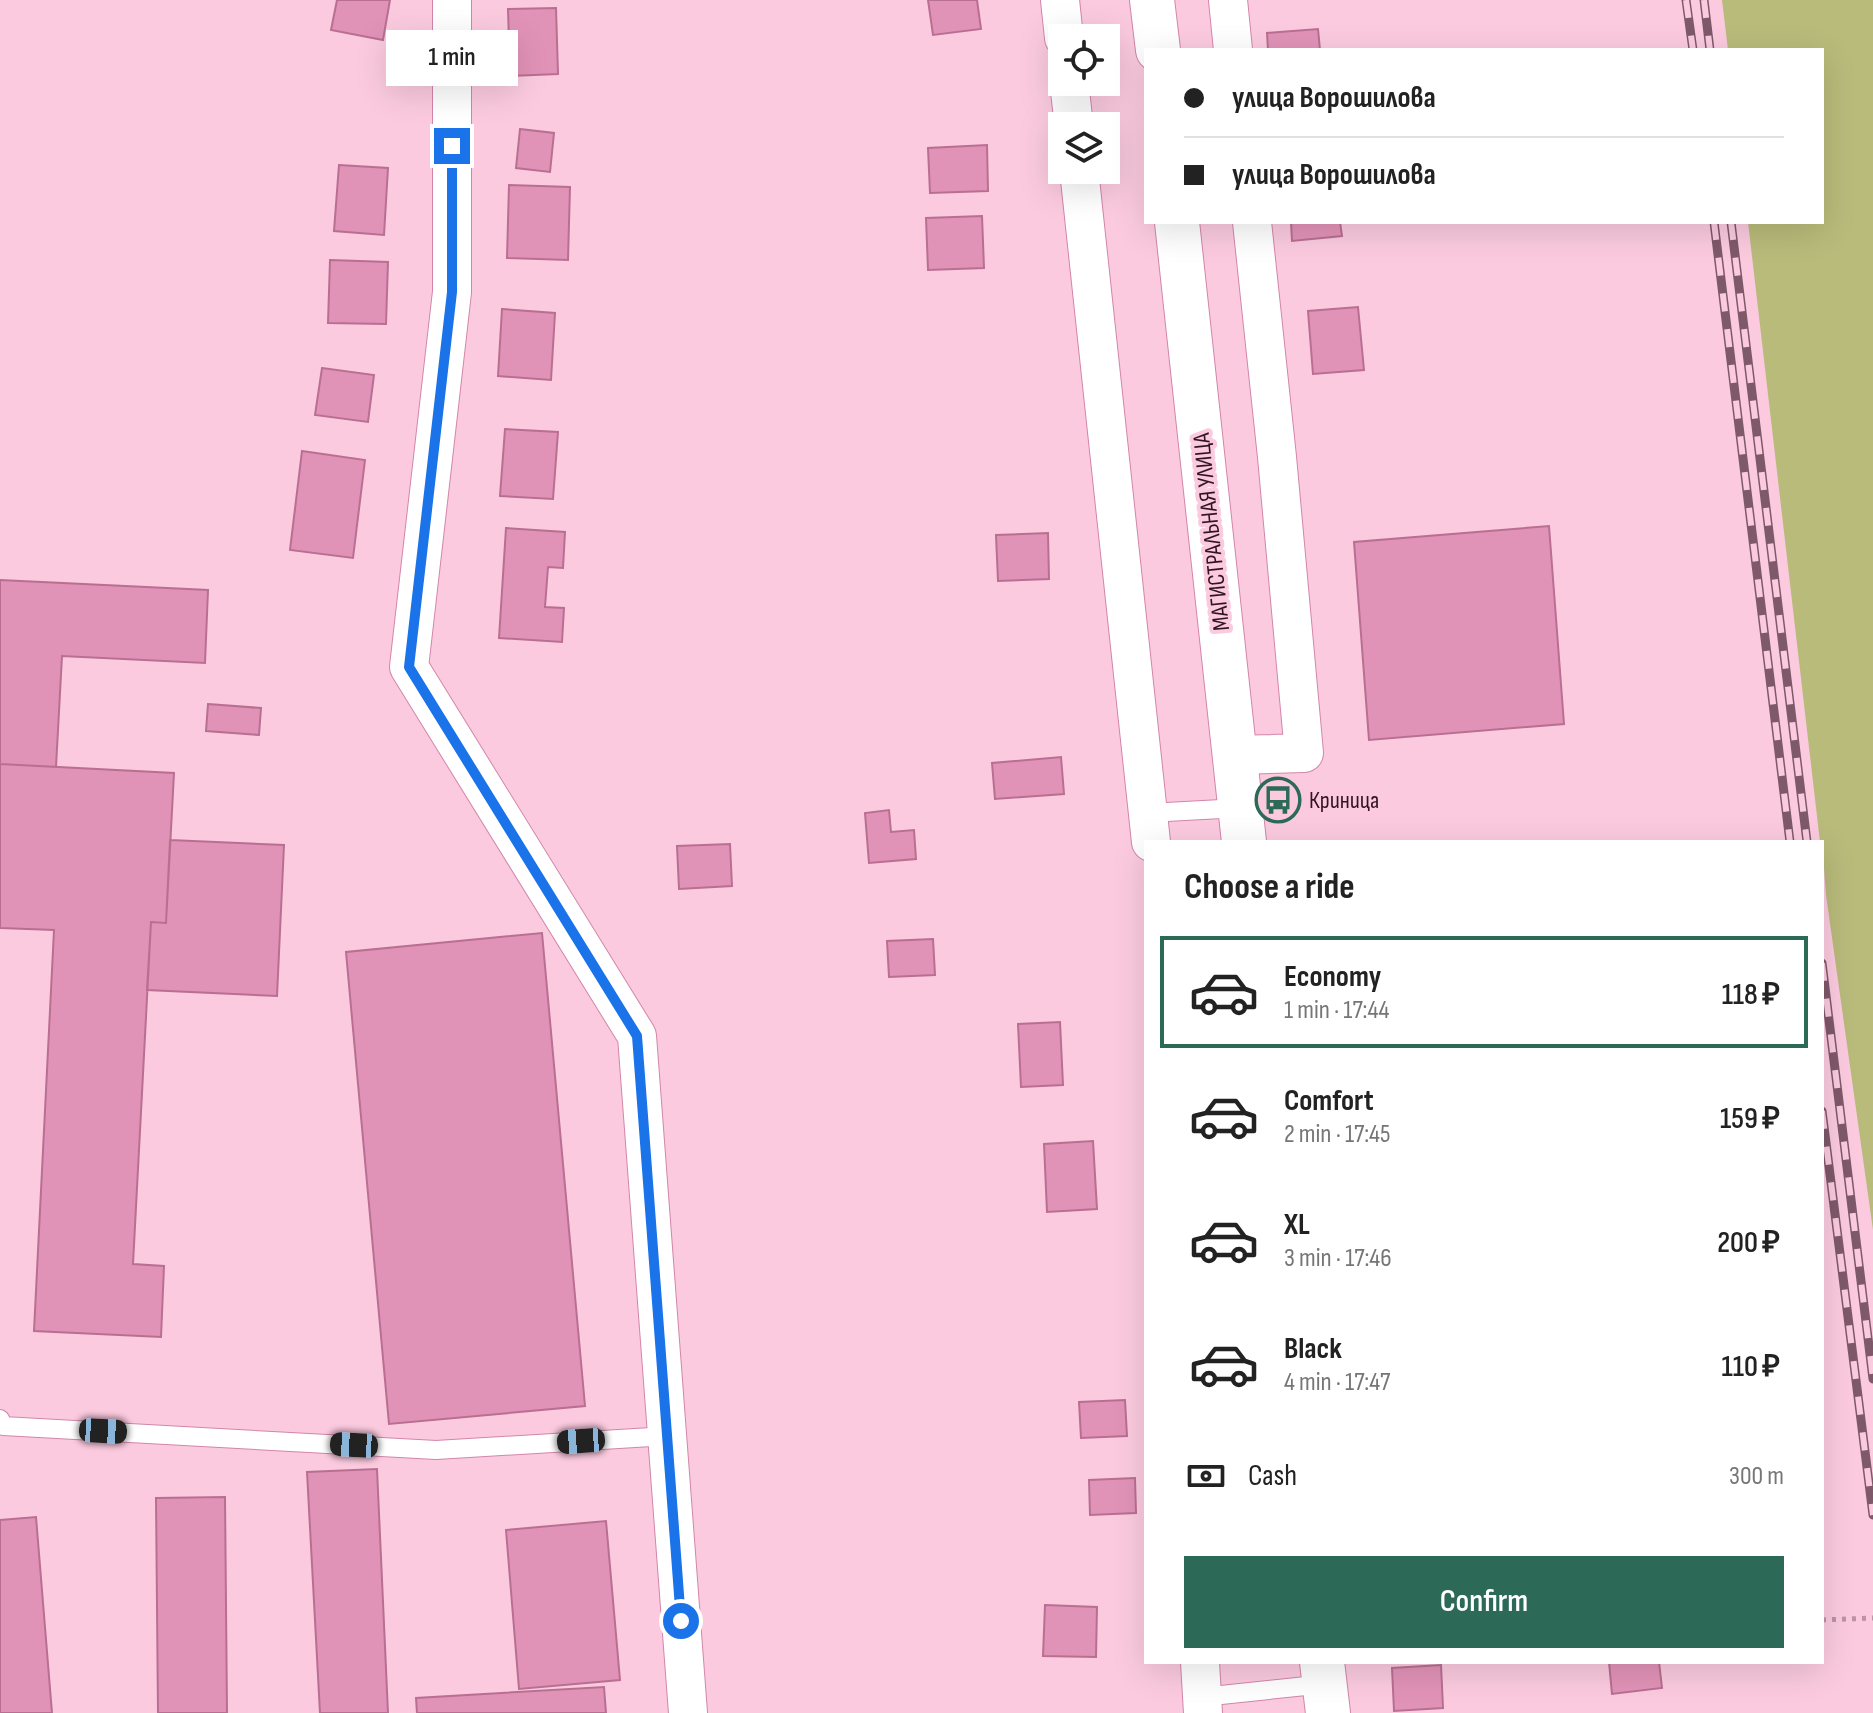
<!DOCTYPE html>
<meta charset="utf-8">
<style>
:root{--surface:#fff;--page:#f6f6f6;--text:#222;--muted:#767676;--line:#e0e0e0;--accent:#2c6a57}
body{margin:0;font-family:"Sofia Sans Condensed",sans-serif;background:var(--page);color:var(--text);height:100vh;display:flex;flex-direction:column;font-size:30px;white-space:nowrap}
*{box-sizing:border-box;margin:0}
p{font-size:26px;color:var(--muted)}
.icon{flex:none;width:44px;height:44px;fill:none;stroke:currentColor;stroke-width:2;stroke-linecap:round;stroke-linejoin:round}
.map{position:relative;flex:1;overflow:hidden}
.details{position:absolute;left:1144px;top:840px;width:680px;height:824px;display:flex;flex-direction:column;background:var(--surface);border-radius:0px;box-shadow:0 8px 32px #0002}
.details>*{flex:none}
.banner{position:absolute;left:1144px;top:48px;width:680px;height:176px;border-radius:0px;box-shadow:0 8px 32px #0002;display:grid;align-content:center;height:176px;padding:0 40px;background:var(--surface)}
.buttons{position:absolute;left:1048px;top:24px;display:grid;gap:16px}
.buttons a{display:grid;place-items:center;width:72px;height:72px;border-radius:0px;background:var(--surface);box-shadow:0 8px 32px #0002;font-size:40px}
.end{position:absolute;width:36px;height:36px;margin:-18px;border:10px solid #1a73e8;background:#fff;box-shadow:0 0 0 4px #fff}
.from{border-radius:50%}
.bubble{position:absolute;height:56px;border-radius:0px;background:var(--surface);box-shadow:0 8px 32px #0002;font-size:26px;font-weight:600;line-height:56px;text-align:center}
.car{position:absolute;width:24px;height:48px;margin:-24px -12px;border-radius:10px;box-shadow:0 0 6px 2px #0007;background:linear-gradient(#222 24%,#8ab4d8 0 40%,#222 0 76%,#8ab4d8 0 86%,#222 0)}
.banner b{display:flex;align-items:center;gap:28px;height:76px;font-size:30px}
.banner b+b{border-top:2px solid var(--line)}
.banner i{width:20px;height:20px;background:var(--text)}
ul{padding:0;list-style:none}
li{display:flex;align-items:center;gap:24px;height:112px;margin:0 16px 12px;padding:0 24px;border:4px solid transparent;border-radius:0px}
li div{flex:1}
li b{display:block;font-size:30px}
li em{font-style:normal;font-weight:600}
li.on{border-color:var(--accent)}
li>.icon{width:72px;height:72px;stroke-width:1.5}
h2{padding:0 40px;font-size:36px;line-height:96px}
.pay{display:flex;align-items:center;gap:20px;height:88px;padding:0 40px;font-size:30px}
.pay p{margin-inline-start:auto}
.button{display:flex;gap:16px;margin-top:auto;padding:16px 40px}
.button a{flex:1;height:92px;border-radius:0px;background:var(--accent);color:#fff;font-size:32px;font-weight:600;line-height:92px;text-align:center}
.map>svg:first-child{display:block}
.green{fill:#b8bb7a}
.building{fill:#e193b7;stroke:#b96f92;stroke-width:2}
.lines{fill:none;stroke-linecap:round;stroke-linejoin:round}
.lane-casing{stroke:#d286aa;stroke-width:20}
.street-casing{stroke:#d286aa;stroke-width:40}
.primary-casing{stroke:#d286aa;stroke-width:46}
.path{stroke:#bd92a5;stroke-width:5;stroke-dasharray:4 6;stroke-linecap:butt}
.lane{stroke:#fff;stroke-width:18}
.street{stroke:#fff;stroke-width:38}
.primary{stroke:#fff;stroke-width:44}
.rail-casing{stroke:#7e596a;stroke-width:9}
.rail{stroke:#fbcadf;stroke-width:6;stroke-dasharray:18;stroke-linecap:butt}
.route{stroke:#1a73e8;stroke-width:10}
.labels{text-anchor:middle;stroke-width:8;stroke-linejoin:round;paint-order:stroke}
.street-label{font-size:24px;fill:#311422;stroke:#fbcadf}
.poi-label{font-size:24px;fill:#311422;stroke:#fbcadf;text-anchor:start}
</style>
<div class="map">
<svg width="1873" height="1713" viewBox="0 0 1873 1713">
<rect width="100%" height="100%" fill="#fbcadf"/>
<path class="green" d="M1722,0H1873V1230L1826,895L1822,842H1820L1748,222H1822V50H1728Z"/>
<path class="building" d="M337,0H390L383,40L331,30Z
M928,0H977L981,29L933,35Z
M556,8L558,74L510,76L508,9Z
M1318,29L1320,50H1268L1267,33Z
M520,129L554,133L550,172L516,168Z
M987,145L988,191L930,193L928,148Z
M339,165L388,168L384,235L334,231Z
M509,185L570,187L568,260L507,258Z
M982,216L984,268L928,270L926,218Z
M1291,222H1340L1342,236L1292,241Z
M330,260L388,262L386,324L328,323Z
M1358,307L1364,370L1313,374L1308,311Z
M502,309L555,313L551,380L498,376Z
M322,368L374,375L368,422L315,415Z
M505,429L558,432L553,499L500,496Z
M302,451L365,460L353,558L290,550Z
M1549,526L1564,724L1369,740L1354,542Z
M506,528L565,532L563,568L548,567L545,607L564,608L562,642L499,638Z
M1048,533L1049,579L998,581L996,535Z
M0,580L208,590L205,663L62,656L56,767L0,764Z
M208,704L261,708L259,735L206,731Z
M1061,757L1064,794L995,799L992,763Z
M0,764L174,773L166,923L151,922L133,1264L164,1266L161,1337L34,1331L54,930L0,928Z
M889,810L891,832L914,830L916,859L869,863L865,813Z
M170,840L284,845L277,996L147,990L151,922L166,923Z
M730,844L732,886L679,889L677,846Z
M542,933L585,1406L389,1424L346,952Z
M933,939L935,975L889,977L887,941Z
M1060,1022L1063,1085L1021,1087L1018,1024Z
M1093,1141L1097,1209L1047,1212L1044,1144Z
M1125,1400L1127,1436L1081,1438L1079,1402Z
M377,1469L388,1713H320L307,1472Z
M1135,1478L1136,1513L1090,1515L1089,1480Z
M225,1497L227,1713H158L156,1498Z
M36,1517L52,1713H0V1520Z
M606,1521L620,1680L519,1689L506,1530Z
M1045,1605L1097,1607L1096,1657L1043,1656Z
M1609,1662H1659L1662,1688L1612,1694Z
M1441,1665L1443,1708L1394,1711L1392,1668Z
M604,1687L606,1713H417L416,1698Z"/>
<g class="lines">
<g class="lane-casing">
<path id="lane" d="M1148,813L1240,808
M0,1419L3,1426L436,1450L668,1436
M1202,1697L1325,1684"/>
</g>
<g class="street-casing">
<path id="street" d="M452,0V292L409,667L637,1036L688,1713
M1060,0L1064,38
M1228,0L1233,50
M1069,82L1074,126
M1079,170L1151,842
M1235,755L1304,753L1277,457L1252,222
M1200,1662L1203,1713"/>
</g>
<g class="primary-casing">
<path id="primary" d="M1152,0L1158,50
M1177,222L1244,842
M1322,1662L1328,1713"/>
</g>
<path class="path" d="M1822,1620L1873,1618"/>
<use href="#lane" class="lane"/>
<use href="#street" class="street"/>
<use href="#primary" class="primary"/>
<g class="rail-casing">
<path id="rail" d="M1686,0L1693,50
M1704,0L1710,50
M1714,222L1790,842
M1731,222L1807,842
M1822,963L1873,1379
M1822,1111L1873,1515"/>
</g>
<use href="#rail" class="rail"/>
</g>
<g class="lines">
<path class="route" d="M452,146V292L409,667L637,1036L681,1621"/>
</g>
<defs>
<g id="bus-ring" transform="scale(2.3)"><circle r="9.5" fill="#fbcadf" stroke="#2c6a57" stroke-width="1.5"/><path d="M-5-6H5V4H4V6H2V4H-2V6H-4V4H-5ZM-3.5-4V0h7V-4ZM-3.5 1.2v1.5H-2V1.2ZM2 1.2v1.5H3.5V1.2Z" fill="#2c6a57"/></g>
</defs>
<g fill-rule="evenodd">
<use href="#bus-ring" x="1278" y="800"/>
</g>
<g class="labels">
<g class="street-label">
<text transform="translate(1211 532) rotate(-96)" y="8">МАГИСТРАЛЬНАЯ УЛИЦА</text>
</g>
<g class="poi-label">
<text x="1309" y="808">Криница</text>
</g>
</g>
</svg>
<div class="buttons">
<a><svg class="icon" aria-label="locate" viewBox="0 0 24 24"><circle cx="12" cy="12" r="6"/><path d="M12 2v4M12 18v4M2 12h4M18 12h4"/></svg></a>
<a><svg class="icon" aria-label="layers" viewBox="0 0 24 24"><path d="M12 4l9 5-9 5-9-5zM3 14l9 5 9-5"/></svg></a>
</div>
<i class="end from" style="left:681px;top:1621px"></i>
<i class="end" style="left:452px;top:146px"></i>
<div class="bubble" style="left:386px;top:30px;width:132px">1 min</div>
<i class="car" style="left:103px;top:1431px;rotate:93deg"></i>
<i class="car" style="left:581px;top:1441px;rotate:266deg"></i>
<i class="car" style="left:354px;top:1445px;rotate:273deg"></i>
<div class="banner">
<b><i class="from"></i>улица Ворошилова</b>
<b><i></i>улица Ворошилова</b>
</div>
<section class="details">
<h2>Choose a ride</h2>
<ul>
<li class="on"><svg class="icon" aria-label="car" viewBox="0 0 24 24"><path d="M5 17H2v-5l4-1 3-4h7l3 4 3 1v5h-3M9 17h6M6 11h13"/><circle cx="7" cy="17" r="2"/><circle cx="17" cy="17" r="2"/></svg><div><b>Economy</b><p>1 min · 17:44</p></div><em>118 ₽</em></li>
<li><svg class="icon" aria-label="car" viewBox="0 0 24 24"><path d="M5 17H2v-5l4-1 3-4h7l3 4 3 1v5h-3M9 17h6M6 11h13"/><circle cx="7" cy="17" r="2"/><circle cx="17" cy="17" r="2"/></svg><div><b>Comfort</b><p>2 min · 17:45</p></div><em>159 ₽</em></li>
<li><svg class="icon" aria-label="car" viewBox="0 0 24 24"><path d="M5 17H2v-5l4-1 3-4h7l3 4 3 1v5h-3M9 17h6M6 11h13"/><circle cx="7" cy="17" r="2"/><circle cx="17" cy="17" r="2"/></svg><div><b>XL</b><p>3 min · 17:46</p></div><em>200 ₽</em></li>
<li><svg class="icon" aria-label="car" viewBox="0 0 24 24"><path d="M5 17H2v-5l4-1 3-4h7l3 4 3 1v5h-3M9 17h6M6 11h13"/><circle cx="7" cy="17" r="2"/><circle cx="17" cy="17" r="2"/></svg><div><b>Black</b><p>4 min · 17:47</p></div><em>110 ₽</em></li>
</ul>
<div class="pay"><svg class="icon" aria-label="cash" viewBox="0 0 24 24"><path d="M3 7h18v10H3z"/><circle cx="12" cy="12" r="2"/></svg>Cash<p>300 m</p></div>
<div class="button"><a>Confirm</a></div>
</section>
</div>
